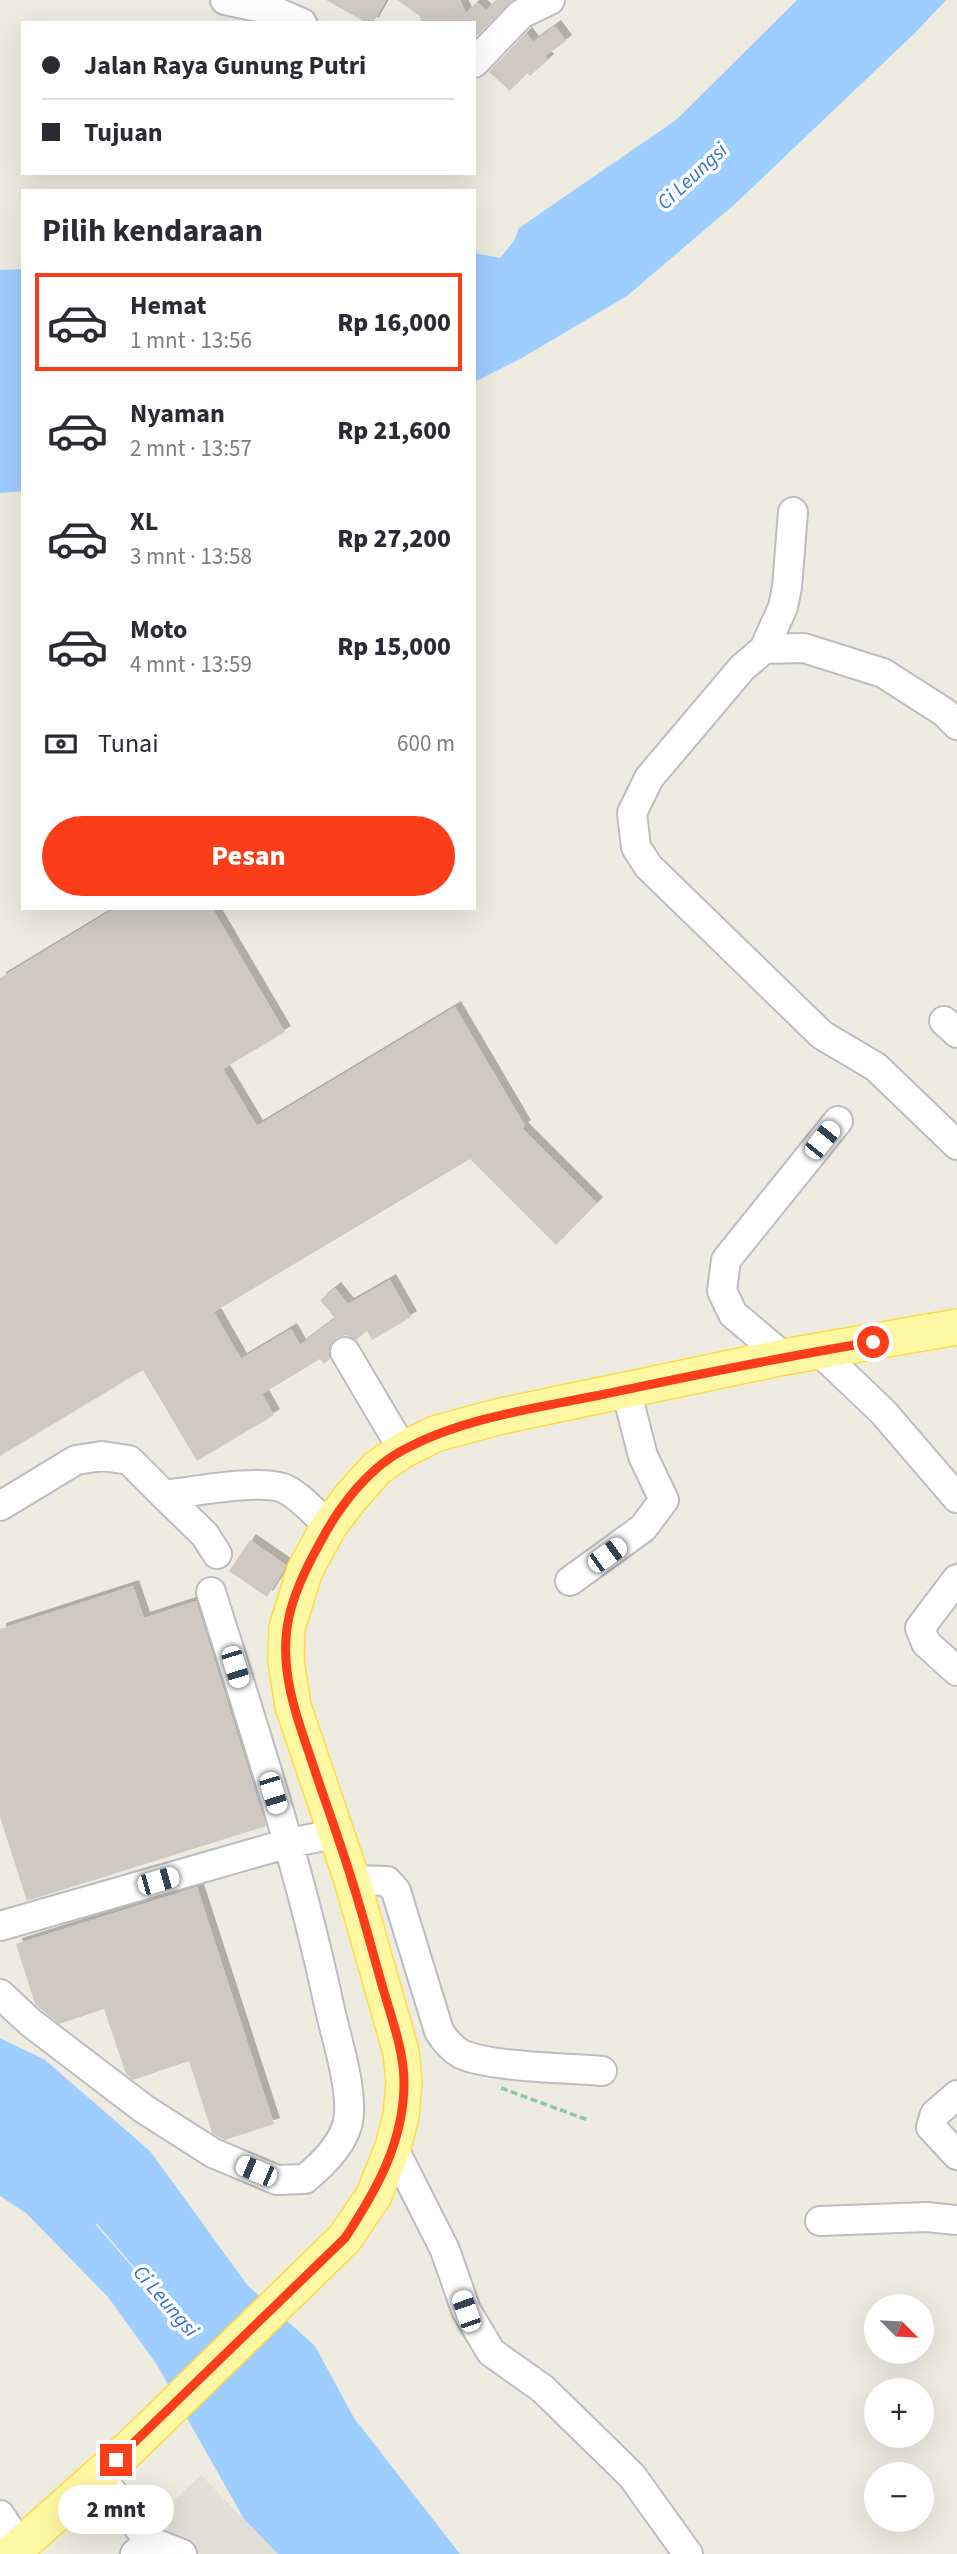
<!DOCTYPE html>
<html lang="id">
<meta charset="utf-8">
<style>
:root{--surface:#fff;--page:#f2f2f3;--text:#2b2b33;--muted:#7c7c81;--line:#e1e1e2;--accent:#fb3d19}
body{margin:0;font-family:"Source Sans 3",sans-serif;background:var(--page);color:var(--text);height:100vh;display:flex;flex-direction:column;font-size:26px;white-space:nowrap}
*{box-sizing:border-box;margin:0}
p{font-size:23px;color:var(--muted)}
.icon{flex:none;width:38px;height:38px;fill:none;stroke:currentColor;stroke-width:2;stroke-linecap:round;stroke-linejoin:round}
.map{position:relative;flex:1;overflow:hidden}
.side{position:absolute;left:21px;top:189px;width:455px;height:721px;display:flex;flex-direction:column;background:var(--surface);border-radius:0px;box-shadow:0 7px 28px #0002}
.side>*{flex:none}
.guide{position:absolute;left:21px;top:21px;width:455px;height:154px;border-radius:0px;box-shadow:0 7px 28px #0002;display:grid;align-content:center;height:154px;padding:0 21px;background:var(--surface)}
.needle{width:46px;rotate:114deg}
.tools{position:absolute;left:864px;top:2294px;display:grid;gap:14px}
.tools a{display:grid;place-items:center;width:70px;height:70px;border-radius:50%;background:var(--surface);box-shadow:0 7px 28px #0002;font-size:35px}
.end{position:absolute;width:32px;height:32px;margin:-16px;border:9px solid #fb3d19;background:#fff;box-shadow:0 0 0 4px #fff}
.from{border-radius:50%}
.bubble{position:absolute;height:49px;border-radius:24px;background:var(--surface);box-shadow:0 7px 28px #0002;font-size:23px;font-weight:800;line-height:49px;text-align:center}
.car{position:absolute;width:21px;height:42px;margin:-21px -10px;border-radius:9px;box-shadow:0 0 5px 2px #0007;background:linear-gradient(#fff 24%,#345 0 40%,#fff 0 76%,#345 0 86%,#fff 0)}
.guide b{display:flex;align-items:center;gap:24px;height:66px;font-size:26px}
.guide b+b{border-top:2px solid var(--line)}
.guide i{width:18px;height:18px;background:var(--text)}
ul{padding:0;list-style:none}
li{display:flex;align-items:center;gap:21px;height:98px;margin:0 14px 10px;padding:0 7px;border:4px solid transparent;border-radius:0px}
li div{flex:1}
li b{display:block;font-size:26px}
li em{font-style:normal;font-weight:800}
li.active{border-color:var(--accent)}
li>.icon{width:63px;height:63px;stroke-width:1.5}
h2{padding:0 21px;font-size:32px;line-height:84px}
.pay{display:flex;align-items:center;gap:18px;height:77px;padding:0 21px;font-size:26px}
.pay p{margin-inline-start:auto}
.primary-button{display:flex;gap:14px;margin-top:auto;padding:14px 21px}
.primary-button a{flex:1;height:80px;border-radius:42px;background:var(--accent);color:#fff;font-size:28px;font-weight:800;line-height:80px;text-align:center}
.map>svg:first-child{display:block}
.industrial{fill:#e1dfd8}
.water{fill:#9ecdff;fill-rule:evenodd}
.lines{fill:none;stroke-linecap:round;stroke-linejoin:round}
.river{stroke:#9ecdff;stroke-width:33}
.building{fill:#cecac1;filter:url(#shadow)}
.minor-casing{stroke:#bbbdc3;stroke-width:32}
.major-casing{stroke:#ffdb47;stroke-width:38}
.path{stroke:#90c8a5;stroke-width:3.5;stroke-dasharray:7 3.5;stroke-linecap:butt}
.minor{stroke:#fff;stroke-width:28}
.major{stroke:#fff8a3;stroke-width:35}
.route{stroke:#fb3d19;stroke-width:9}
.labels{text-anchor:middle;stroke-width:7;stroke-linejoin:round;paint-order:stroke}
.water-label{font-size:21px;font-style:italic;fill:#3573ce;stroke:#fff}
</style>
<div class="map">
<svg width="957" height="2554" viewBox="0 0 957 2554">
<defs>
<filter id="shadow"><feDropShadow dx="6" dy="-6" stdDeviation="0" flood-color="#0004"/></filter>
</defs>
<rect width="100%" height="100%" fill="#eeece0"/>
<path class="industrial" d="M201,2475L278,2554H117Z"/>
<path class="water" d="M797,0H946L917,31L736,203L627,296L520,359L474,382V253L500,258L514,241L519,228L676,120Z
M23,269V491L0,493V270Z
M0,2038L45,2060L150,2151L248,2286L315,2346L354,2418L460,2554H278L244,2519L157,2365L108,2297L26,2213L0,2196ZM32,2151L58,2178L274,2431Z"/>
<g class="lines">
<path class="river" d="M0,2123L16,2133L87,2210
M203,2343L376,2554"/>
</g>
<path class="building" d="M326,0H386L373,23H367Z
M397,0H460L466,13L477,2L486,10L496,0H512L474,39V23H421L420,16Z
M555,26L566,41L545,56L548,60L530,76L527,73L510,91L489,72L526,33L533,42Z
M116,908H212L285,1032L223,1069L257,1126L455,1007L525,1126L522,1128L597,1203L556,1245L470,1159L214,1312L241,1359L291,1329L300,1345L335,1318L320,1300L335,1288L348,1304L390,1280L411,1317L372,1340L367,1331L356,1340L346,1335L336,1338L330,1344L328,1352L330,1359L324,1364L320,1359L262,1394L274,1415L197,1461L143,1370L0,1456V978Z
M250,1540L286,1565L283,1572L267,1597L229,1571Z
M133,1586L144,1618L196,1601L266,1826L27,1901L0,1817V1629Z
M197,1887L274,2124L225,2140L212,2133L189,2061L133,2080L126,2074L104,2009L59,2024L35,2004L16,1944Z"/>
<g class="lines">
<g class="minor-casing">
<path id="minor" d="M225,0L272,10L302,23
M474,63L521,14L550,0
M793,512L787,587L783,607L764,649L742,668L649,778L632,813L636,847L648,866L822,1035L876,1067L957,1145
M764,649L804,648L883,673L944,712L957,725
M944,1021L957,1033
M819,1351L883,1412L957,1498
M345,1352L403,1450
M784,1357L733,1314L722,1291L726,1260L838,1121
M164,1495L205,1535L217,1554
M0,1506L76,1460L102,1456L129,1460L164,1495C193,1492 257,1479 283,1488C300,1495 315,1514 329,1526
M957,1579L920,1628L926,1643L957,1671
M570,1581L643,1528L664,1500L643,1456L626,1390
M352,1880L387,1881L396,1891L439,2031C445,2041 451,2048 461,2054C489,2067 567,2068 602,2071
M0,1926L289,1843L335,1834
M0,1994L30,2022L144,2109L213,2153L277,2180L305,2179C324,2163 347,2141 349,2115C351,2081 336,2038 329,2005C299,1865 254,1729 211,1592
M957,2095L935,2114L931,2127L957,2155
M393,2147L445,2250L466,2310L491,2352L543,2389L632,2476L688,2554
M820,2221L926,2217L957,2220
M99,2475L149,2541L135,2554
M0,2515L20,2546
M149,2541L182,2554"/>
</g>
<g class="major-casing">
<path id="major" d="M11,2554L132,2446L345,2238L374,2195L393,2147L401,2116L404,2082L401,2052L352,1880L293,1706L286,1661L287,1628L305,1570L329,1526L351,1497L377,1468L403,1450L435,1434L497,1417L784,1357L957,1327"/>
</g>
<path class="path" d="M501,2088L588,2120"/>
<use href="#minor" class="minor"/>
<use href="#major" class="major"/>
</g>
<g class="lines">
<path class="route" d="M116,2460L345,2238C376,2191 404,2142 404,2083C404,2050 391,2017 382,1985C372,1950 363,1915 352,1881C339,1838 323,1796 309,1753C295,1713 281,1671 287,1628C291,1598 306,1568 321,1541C340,1505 370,1466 407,1448C464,1418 532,1409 595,1396C687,1377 779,1357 873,1342"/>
</g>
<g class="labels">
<g class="water-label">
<text transform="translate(692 176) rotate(-43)" y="7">Ci Leungsi</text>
<text transform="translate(166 2301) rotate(49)" y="7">Ci Leungsi</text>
</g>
</g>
</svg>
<div class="tools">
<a><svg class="needle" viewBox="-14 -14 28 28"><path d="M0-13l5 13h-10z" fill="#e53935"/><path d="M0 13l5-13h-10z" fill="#7c7c81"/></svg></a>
<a>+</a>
<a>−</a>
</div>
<i class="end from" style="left:873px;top:1342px"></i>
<i class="end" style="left:116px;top:2460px"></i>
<div class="bubble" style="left:58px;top:2485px;width:116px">2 mnt</div>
<i class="car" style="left:822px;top:1140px;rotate:39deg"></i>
<i class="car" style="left:607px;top:1555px;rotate:54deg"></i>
<i class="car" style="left:235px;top:1667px;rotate:163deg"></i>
<i class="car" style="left:273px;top:1793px;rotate:163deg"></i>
<i class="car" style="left:158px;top:1881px;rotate:74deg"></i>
<i class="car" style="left:256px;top:2171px;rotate:293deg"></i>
<i class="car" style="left:466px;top:2311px;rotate:341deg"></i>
<div class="guide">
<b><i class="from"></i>Jalan Raya Gunung Putri</b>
<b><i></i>Tujuan</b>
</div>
<section class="side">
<h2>Pilih kendaraan</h2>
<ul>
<li class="active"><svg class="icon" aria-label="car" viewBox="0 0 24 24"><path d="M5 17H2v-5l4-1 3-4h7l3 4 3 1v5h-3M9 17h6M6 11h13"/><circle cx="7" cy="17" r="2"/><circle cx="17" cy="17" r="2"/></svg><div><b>Hemat</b><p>1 mnt · 13:56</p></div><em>Rp 16,000</em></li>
<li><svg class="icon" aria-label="car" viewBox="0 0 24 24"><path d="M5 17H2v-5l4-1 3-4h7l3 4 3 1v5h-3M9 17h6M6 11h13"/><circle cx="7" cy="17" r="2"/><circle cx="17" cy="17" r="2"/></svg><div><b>Nyaman</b><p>2 mnt · 13:57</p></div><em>Rp 21,600</em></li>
<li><svg class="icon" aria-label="car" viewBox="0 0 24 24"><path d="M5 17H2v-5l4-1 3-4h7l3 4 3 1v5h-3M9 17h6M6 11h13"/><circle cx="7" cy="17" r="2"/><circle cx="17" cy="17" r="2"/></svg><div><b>XL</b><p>3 mnt · 13:58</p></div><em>Rp 27,200</em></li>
<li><svg class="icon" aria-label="car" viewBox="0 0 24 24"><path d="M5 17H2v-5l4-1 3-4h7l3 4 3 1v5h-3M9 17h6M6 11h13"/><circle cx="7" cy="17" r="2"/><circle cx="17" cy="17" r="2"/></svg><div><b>Moto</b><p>4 mnt · 13:59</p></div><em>Rp 15,000</em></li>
</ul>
<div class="pay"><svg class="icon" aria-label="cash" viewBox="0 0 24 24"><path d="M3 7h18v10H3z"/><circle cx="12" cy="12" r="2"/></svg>Tunai<p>600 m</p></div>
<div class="primary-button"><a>Pesan</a></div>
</section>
</div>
